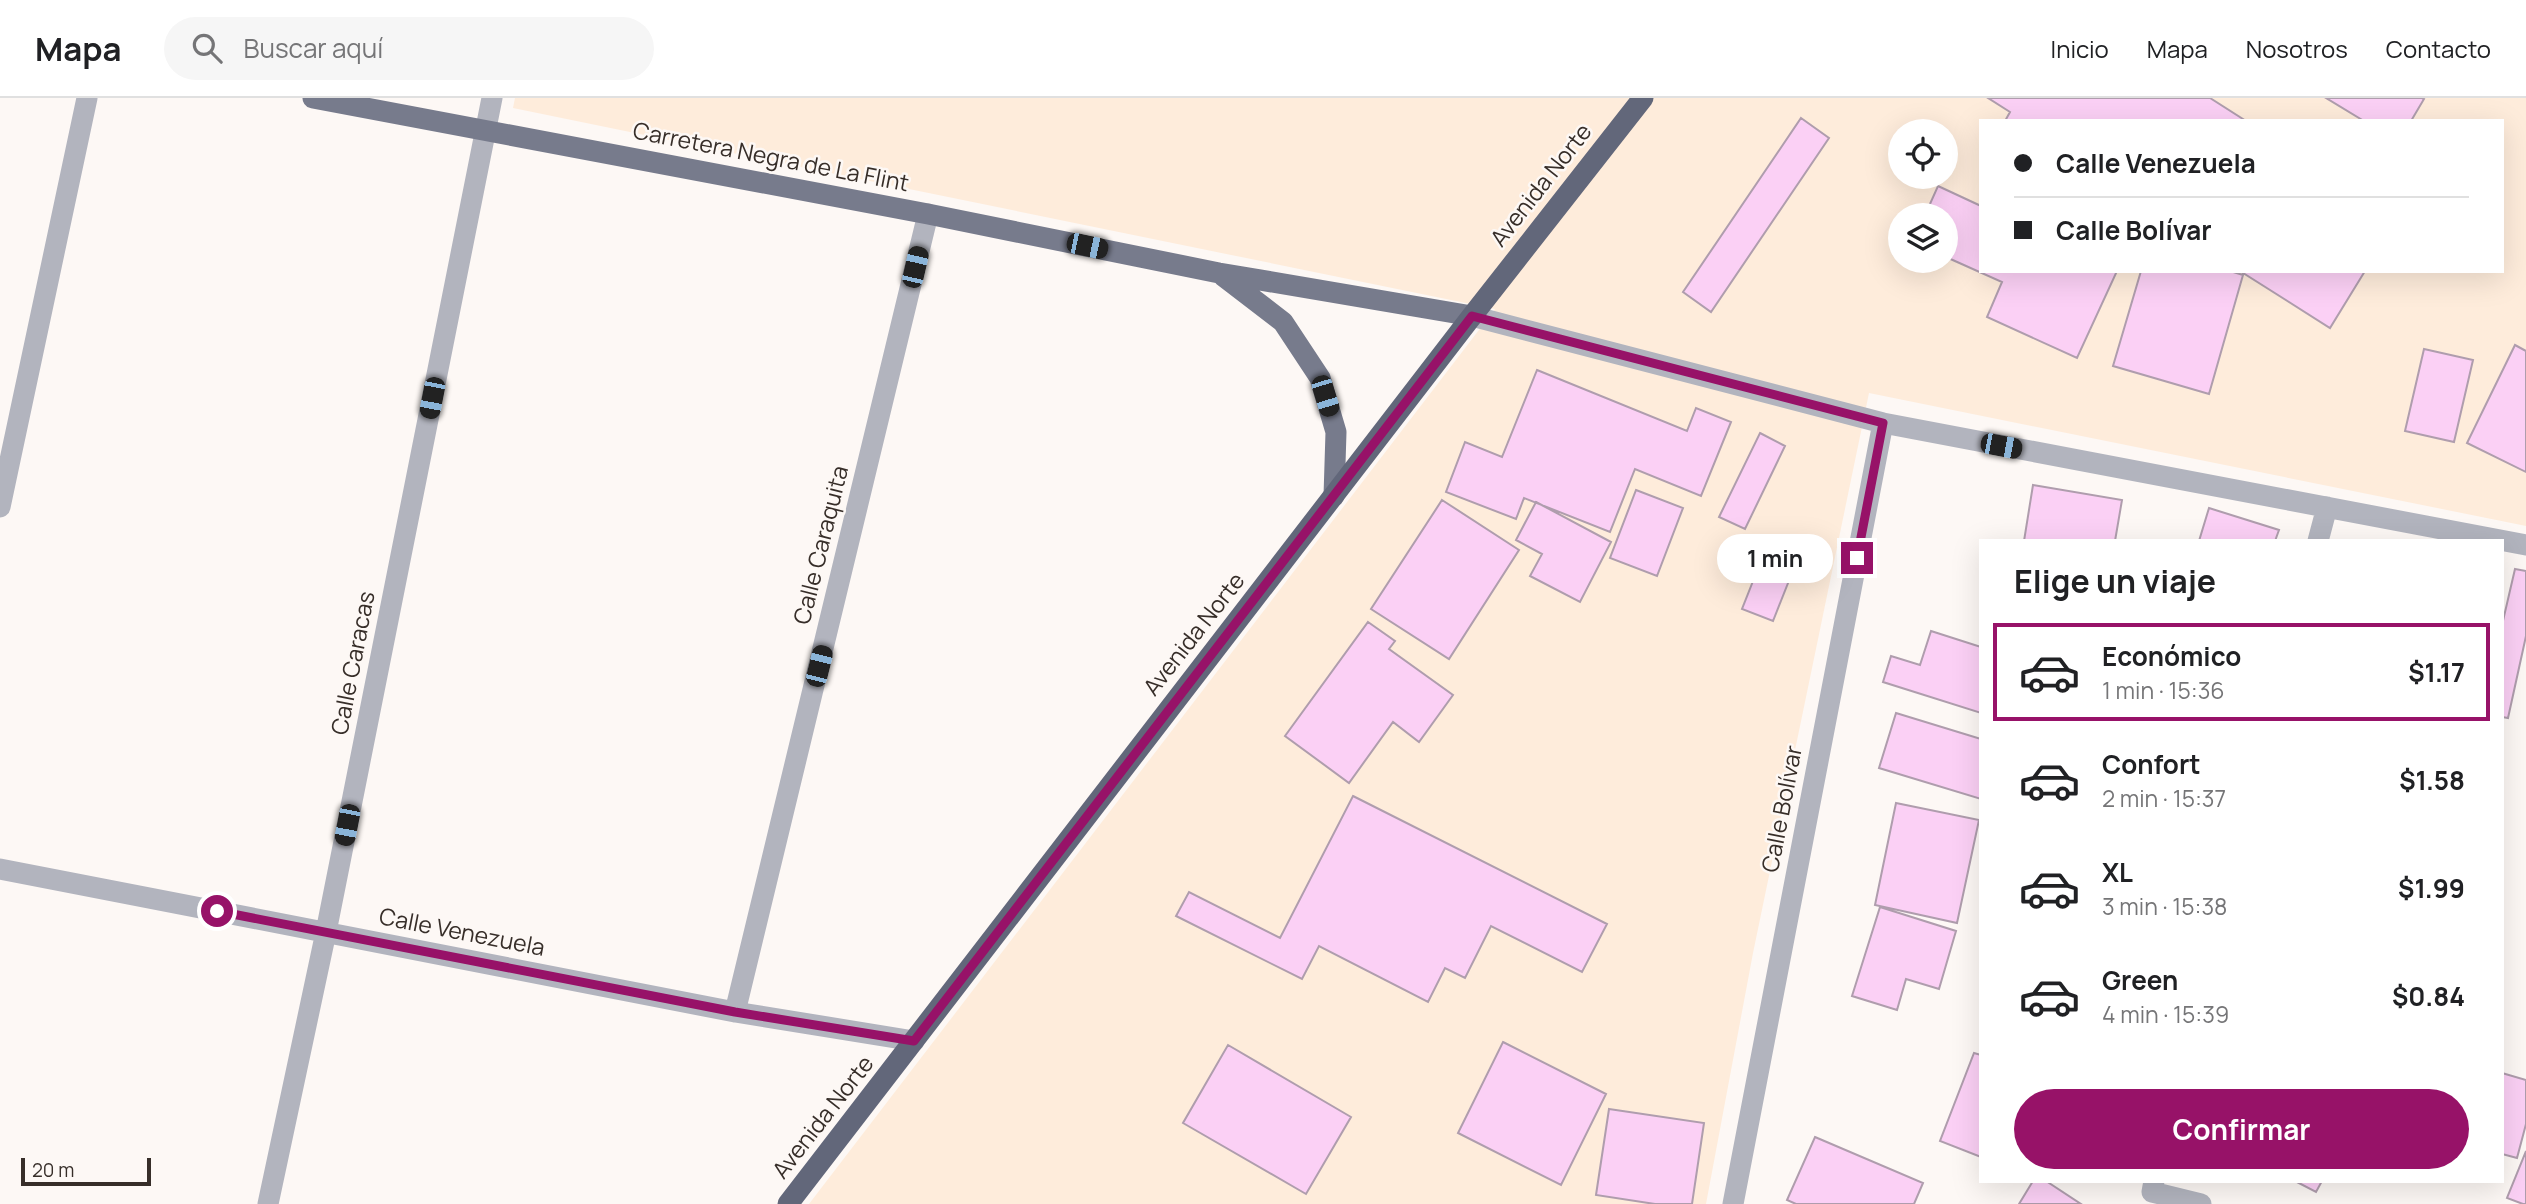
<!DOCTYPE html>
<html lang="es">
<meta charset="utf-8">
<style>
:root{--surface:#fff;--page:#f6f6f6;--text:#202124;--muted:#757577;--line:#e0e0e0;--accent:#971268}
body{margin:0;font-family:Manrope,sans-serif;background:var(--page);color:var(--text);height:100vh;display:flex;flex-direction:column;font-size:26px;white-space:nowrap}
*{box-sizing:border-box;margin:0}
p{font-size:23px;color:var(--muted)}
.icon{flex:none;width:38px;height:38px;fill:none;stroke:currentColor;stroke-width:2;stroke-linecap:round;stroke-linejoin:round}
.map{position:relative;flex:1;overflow:hidden}
.details{position:absolute;left:1979px;top:441px;width:525px;height:644px;display:flex;flex-direction:column;background:var(--surface);border-radius:0px;box-shadow:0 7px 28px #0002}
.details>*{flex:none}
.banner{position:absolute;left:1979px;top:21px;width:525px;height:154px;border-radius:0px;box-shadow:0 7px 28px #0002;display:grid;align-content:center;height:154px;padding:0 35px;background:var(--surface)}
.controls{position:absolute;left:1888px;top:21px;display:grid;gap:14px}
.controls a{display:grid;place-items:center;width:70px;height:70px;border-radius:50%;background:var(--surface);box-shadow:0 7px 28px #0002;font-size:35px}
.scale{position:absolute;left:21px;bottom:18px;width:130px;box-sizing:border-box;padding-left:7px;border:4px solid #372e29;border-top:0;font-size:19px;line-height:24px;white-space:nowrap;color:#372e29;-webkit-text-stroke:5px #fdf8f5;paint-order:stroke}
.end{position:absolute;width:32px;height:32px;margin:-16px;border:9px solid #971268;background:#fff;box-shadow:0 0 0 4px #fff}
.from{border-radius:50%}
.bubble{position:absolute;height:49px;border-radius:24px;background:var(--surface);box-shadow:0 7px 28px #0002;font-size:23px;font-weight:700;line-height:49px;text-align:center}
.car{position:absolute;width:21px;height:42px;margin:-21px -10px;border-radius:9px;box-shadow:0 0 5px 2px #0007;background:linear-gradient(#222 24%,#8ab4d8 0 40%,#222 0 76%,#8ab4d8 0 86%,#222 0)}
.banner b{display:flex;align-items:center;gap:24px;height:66px;font-size:26px}
.banner b+b{border-top:2px solid var(--line)}
.banner i{width:18px;height:18px;background:var(--text)}
ul{padding:0;list-style:none}
li{display:flex;align-items:center;gap:21px;height:98px;margin:0 14px 10px;padding:0 21px;border:4px solid transparent;border-radius:0px}
li div{flex:1}
li b{display:block;font-size:26px}
li em{font-style:normal;font-weight:700}
li.on{border-color:var(--accent)}
li>.icon{width:63px;height:63px;stroke-width:1.5}
h2{padding:0 35px;font-size:32px;line-height:84px}
.primary-button{display:flex;gap:14px;margin-top:auto;padding:14px 35px}
.primary-button a{flex:1;height:80px;border-radius:42px;background:var(--accent);color:#fff;font-size:28px;font-weight:700;line-height:80px;text-align:center}
header{display:flex;align-items:center;gap:42px;box-sizing:border-box;height:98px;padding:0 35px;background:var(--surface);border-bottom:2px solid var(--line)}
header strong{font-size:33px}
nav{display:flex;gap:38px;margin-inline-start:auto;font-size:24px}
.search{width:490px;height:63px;background:var(--page);display:flex;align-items:center;gap:18px;box-sizing:border-box;padding:0 24px;border-radius:38px;color:var(--muted);font-size:26px}
.map>svg:first-child{display:block}
.industrial{fill:#feecdb;fill-rule:evenodd}
.building{fill:#fbd0f5;stroke:#af9dad;stroke-width:2}
.lines{fill:none;stroke-linecap:round;stroke-linejoin:round}
.minor{stroke:#b2b4be;stroke-width:21}
.major{stroke:#777b8c;stroke-width:21}
.highway{stroke:#62677a;stroke-width:21}
.route{stroke:#971268;stroke-width:9}
.labels{text-anchor:middle;stroke-width:5;stroke-linejoin:round;paint-order:stroke}
.street-label{font-size:23px;fill:#372e29;stroke:#fdf8f5}
</style>
<header>
<strong>Mapa</strong>
<div class="search"><svg class="icon" aria-label="search" viewBox="0 0 24 24"><circle cx="10" cy="10" r="6"/><path d="M15 15l6 6"/></svg>Buscar aquí</div>
<nav><a>Inicio</a><a>Mapa</a><a>Nosotros</a><a>Contacto</a></nav>
</header>
<div class="map">
<svg width="2526" height="1106" viewBox="0 0 2526 1106">
<rect width="100%" height="100%" fill="#fdf8f5"/>
<path class="industrial" d="M515,0H2526V428L1869,295L1753,855L1706,1106H809L1495,211L513,10ZM1981,23H2502V173H1981ZM1900,33H1946V79H1900ZM1900,117H1946V163H1900Z"/>
<path class="building" d="M1988,0H2210L2246,23H2005L2010,14Z
M2326,0H2422L2424,1L2411,23H2364Z
M1801,20L1829,40L1711,214L1683,194Z
M1938,88L1981,108V173H2117L2077,260L1987,219L2002,184L1946,159V117H1925Z
M2141,173H2230L2243,177L2209,296L2113,268Z
M2240,173H2365L2330,230Z
M2515,247L2526,253V374L2467,345Z
M2424,251L2473,262L2454,344L2405,333Z
M1537,272L1687,333L1696,310L1731,324L1701,398L1635,371L1610,434L1524,400L1516,421L1446,394L1465,344L1502,359Z
M1760,335L1785,348L1745,431L1719,419Z
M2033,387L2122,402L2115,443H2024Z
M1636,392L1683,410L1657,478L1610,460Z
M1442,402L1519,452L1449,561L1371,511Z
M1536,404L1611,444L1580,504L1530,478L1542,456L1516,442Z
M2209,410L2279,432L2275,443H2199Z
M1759,468L1790,480L1773,523L1742,511Z
M2515,471L2526,473V538L2508,620L2502,619V527Z
M1368,524L1395,543L1389,551L1453,597L1419,644L1393,624L1349,685L1285,638Z
M1931,533L1981,549V615L1883,584L1891,558L1920,567Z
M1896,615L1981,641V701L1879,670Z
M1353,698L1607,826L1582,874L1491,828L1465,880L1445,870L1428,904L1319,848L1302,881L1176,818L1189,794L1280,840Z
M1896,705L1979,722L1957,825L1875,807Z
M1880,809L1956,833L1939,891L1906,881L1897,912L1852,898Z
M1503,944L1606,996L1561,1087L1458,1035Z
M1228,947L1351,1019L1306,1096L1183,1025Z
M1974,955L1981,957V1059L1940,1043Z
M2502,975L2526,982V1026L2517,1060L2502,1056Z
M1609,1011L1704,1025L1692,1106H1655L1596,1097Z
M1815,1039L1923,1085L1914,1106H1796L1787,1102Z
M2526,1053V1106H2523L2507,1100Z
M2033,1083H2046L2081,1106H2019Z
M2295,1083H2322L2316,1094Z"/>
<g class="lines">
<path class="minor" d="M1472,218L1883,325L2526,447
M0,409L87,0
M2318,443L2327,409
M0,771L735,914L914,943
M735,914L928,116
M2154,1083L2152,1094L2201,1106
M268,1106L326,834L492,0
M1733,1106L1883,325"/>
<path class="major" d="M313,0L928,116L1219,175L1472,218
M1223,178L1283,224L1320,280L1336,334L1334,398"/>
<path class="highway" d="M788,1106L1472,218L1643,0"/>
</g>
<g class="lines">
<path class="route" d="M217,813L735,914L914,943L1472,218L1883,325L1857,460"/>
</g>
<g class="labels">
<g class="street-label">
<text transform="translate(771 59) rotate(11)" y="8">Carretera Negra de La Flint</text>
<text transform="translate(1541 87) rotate(-52)" y="8">Avenida Norte</text>
<text transform="translate(821 447) rotate(-76)" y="8">Calle Caraquita</text>
<text transform="translate(1194 536) rotate(-52)" y="8">Avenida Norte</text>
<text transform="translate(353 565) rotate(-79)" y="8">Calle Caracas</text>
<text transform="translate(1782 711) rotate(-79)" y="8">Calle Bolívar</text>
<text transform="translate(462 834) rotate(11)" y="8">Calle Venezuela</text>
<text transform="translate(823 1019) rotate(-52)" y="8">Avenida Norte</text>
</g>
</g>
</svg>
<div class="controls">
<a><svg class="icon" aria-label="locate" viewBox="0 0 24 24"><circle cx="12" cy="12" r="6"/><path d="M12 2v4M12 18v4M2 12h4M18 12h4"/></svg></a>
<a><svg class="icon" aria-label="layers" viewBox="0 0 24 24"><path d="M12 4l9 5-9 5-9-5zM3 14l9 5 9-5"/></svg></a>
</div>
<div class="scale">20 m</div>
<i class="end from" style="left:217px;top:813px"></i>
<i class="end" style="left:1857px;top:460px"></i>
<div class="bubble" style="left:1717px;top:436px;width:116px">1 min</div>
<i class="car" style="left:1087px;top:148px;rotate:102deg"></i>
<i class="car" style="left:915px;top:169px;rotate:13deg"></i>
<i class="car" style="left:1325px;top:298px;rotate:163deg"></i>
<i class="car" style="left:432px;top:300px;rotate:191deg"></i>
<i class="car" style="left:2001px;top:348px;rotate:101deg"></i>
<i class="car" style="left:819px;top:568px;rotate:14deg"></i>
<i class="car" style="left:347px;top:727px;rotate:191deg"></i>
<div class="banner">
<b><i class="from"></i>Calle Venezuela</b>
<b><i></i>Calle Bolívar</b>
</div>
<section class="details">
<h2>Elige un viaje</h2>
<ul>
<li class="on"><svg class="icon" aria-label="car" viewBox="0 0 24 24"><path d="M5 17H2v-5l4-1 3-4h7l3 4 3 1v5h-3M9 17h6M6 11h13"/><circle cx="7" cy="17" r="2"/><circle cx="17" cy="17" r="2"/></svg><div><b>Económico</b><p>1 min · 15:36</p></div><em>$1.17</em></li>
<li><svg class="icon" aria-label="car" viewBox="0 0 24 24"><path d="M5 17H2v-5l4-1 3-4h7l3 4 3 1v5h-3M9 17h6M6 11h13"/><circle cx="7" cy="17" r="2"/><circle cx="17" cy="17" r="2"/></svg><div><b>Confort</b><p>2 min · 15:37</p></div><em>$1.58</em></li>
<li><svg class="icon" aria-label="car" viewBox="0 0 24 24"><path d="M5 17H2v-5l4-1 3-4h7l3 4 3 1v5h-3M9 17h6M6 11h13"/><circle cx="7" cy="17" r="2"/><circle cx="17" cy="17" r="2"/></svg><div><b>XL</b><p>3 min · 15:38</p></div><em>$1.99</em></li>
<li><svg class="icon" aria-label="car" viewBox="0 0 24 24"><path d="M5 17H2v-5l4-1 3-4h7l3 4 3 1v5h-3M9 17h6M6 11h13"/><circle cx="7" cy="17" r="2"/><circle cx="17" cy="17" r="2"/></svg><div><b>Green</b><p>4 min · 15:39</p></div><em>$0.84</em></li>
</ul>
<div class="primary-button"><a>Confirmar</a></div>
</section>
</div>
